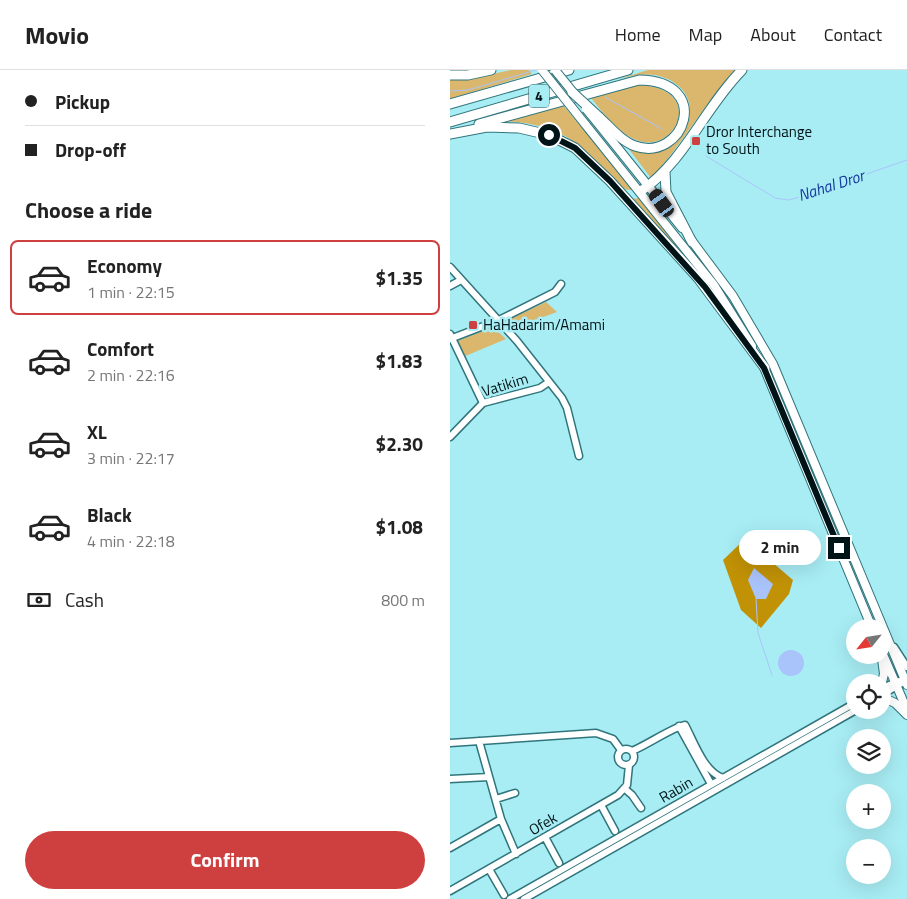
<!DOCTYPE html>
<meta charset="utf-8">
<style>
:root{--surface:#fff;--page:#f6f6f6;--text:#222;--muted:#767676;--line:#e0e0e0;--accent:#ce3f3f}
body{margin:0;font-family:"Titillium Web",sans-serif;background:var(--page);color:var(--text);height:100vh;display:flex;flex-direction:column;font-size:19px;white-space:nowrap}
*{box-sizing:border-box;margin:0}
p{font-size:16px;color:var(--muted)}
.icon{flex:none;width:28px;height:28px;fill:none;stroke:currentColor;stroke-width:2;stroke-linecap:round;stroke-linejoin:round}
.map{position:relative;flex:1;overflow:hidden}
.drawer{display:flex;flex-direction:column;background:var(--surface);width:450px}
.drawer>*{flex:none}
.top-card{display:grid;align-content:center;height:110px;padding:0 25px;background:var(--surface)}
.needle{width:32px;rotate:240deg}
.buttons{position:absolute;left:396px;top:549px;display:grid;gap:10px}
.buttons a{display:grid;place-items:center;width:45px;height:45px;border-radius:50%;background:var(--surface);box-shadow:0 5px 20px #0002;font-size:25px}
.end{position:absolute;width:22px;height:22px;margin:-11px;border:6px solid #001417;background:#fff;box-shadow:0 0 0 2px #fff}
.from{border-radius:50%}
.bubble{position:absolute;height:35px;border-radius:18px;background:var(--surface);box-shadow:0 5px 20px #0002;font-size:16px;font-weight:700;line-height:35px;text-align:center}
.car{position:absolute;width:15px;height:30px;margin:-15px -8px;border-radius:6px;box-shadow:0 0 4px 1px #0007;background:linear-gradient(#222 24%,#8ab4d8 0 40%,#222 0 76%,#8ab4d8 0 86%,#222 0)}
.top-card b{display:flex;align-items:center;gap:18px;height:48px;font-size:19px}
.top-card b+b{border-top:1px solid var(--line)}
.top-card i{width:12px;height:12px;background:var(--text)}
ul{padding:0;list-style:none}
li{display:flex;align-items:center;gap:15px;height:75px;margin:0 10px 8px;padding:0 15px;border:2px solid transparent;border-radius:8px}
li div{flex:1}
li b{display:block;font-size:19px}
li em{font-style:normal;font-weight:700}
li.active{border-color:var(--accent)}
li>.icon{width:45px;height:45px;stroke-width:1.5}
h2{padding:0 25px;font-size:22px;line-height:60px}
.pay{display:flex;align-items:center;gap:12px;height:55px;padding:0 25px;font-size:19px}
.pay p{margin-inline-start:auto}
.cta{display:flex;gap:10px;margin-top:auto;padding:10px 25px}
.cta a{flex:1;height:58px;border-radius:30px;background:var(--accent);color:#fff;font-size:20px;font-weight:700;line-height:58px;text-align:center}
header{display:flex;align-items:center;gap:30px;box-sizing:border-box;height:70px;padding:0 25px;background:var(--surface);border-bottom:1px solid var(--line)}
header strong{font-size:24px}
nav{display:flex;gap:28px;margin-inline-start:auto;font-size:18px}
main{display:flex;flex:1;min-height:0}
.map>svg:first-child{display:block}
.green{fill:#dab76c}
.forest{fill:#c29206}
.water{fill:#a9c4fb}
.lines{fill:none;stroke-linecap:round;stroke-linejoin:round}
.stream{stroke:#a9c4fb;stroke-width:1}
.minor-casing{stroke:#30757c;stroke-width:9}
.major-casing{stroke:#30757c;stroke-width:10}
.highway-casing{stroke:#30757c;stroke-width:11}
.minor{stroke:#fff;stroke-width:6}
.major{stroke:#fff;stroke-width:8}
.highway{stroke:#fff;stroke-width:9}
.major-bridge-casing{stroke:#30757c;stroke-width:10;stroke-linecap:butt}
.highway-bridge-casing{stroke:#30757c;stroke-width:11;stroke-linecap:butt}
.major-bridge{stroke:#fff;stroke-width:8}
.highway-bridge{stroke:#fff;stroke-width:9}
.route{stroke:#001417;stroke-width:6}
.poi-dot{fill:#ce3f3f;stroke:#a8edf4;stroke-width:2}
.labels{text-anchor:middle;stroke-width:5;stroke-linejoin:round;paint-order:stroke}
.shield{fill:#a8edf4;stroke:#325559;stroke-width:1}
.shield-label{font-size:14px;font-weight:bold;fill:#001417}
.poi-label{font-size:15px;fill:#001417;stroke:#a8edf4;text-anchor:start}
.street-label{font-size:15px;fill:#001417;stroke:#a8edf4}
.water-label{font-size:16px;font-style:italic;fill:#17399f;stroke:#a8edf4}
</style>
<header>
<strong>Movio</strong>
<nav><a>Home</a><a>Map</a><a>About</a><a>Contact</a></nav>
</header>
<main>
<section class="drawer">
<div class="top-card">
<b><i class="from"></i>Pickup</b>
<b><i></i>Drop-off</b>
</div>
<h2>Choose a ride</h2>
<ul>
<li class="active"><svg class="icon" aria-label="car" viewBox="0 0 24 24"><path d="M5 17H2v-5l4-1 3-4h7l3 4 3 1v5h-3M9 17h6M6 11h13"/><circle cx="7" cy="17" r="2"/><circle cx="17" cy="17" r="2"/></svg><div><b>Economy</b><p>1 min · 22:15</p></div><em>$1.35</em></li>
<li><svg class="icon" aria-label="car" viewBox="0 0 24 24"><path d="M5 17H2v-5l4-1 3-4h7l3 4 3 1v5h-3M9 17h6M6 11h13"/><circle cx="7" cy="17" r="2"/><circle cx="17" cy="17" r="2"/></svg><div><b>Comfort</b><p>2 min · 22:16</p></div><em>$1.83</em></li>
<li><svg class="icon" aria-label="car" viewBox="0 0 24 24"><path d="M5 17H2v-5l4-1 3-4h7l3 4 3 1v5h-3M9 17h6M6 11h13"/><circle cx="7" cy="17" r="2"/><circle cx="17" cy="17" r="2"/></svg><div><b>XL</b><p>3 min · 22:17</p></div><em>$2.30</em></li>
<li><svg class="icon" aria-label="car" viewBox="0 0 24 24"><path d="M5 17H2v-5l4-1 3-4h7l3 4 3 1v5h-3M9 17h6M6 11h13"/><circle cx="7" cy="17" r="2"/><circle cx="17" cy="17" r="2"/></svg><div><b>Black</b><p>4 min · 22:18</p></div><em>$1.08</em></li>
</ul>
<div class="pay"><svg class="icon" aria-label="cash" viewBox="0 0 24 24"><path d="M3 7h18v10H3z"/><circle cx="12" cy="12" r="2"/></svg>Cash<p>800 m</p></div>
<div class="cta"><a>Confirm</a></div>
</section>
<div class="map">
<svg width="457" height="829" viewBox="0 0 457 829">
<rect width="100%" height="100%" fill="#a8edf4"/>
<path class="green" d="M61,0H79L82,4L0,29V9L23,8Z
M198,0H285C254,34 232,75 201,108L178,78C230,101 267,28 215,8C199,1 181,6 165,10Z
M189,15C257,18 226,86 186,70C168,63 153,43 141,28Z
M113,35L184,120C180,120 176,120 173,118C151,104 139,80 115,66C93,54 71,52 47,51Z
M189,128L256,208L252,210L182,129Z
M96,232L107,242L60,259L57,256V251L60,249Z
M43,257L56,269L13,287L7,274L8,271Z"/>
<path class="forest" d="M295,469L343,510L339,524L311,558L291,540L273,490Z"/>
<path class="water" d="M304,498L323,514L316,529H306L298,510Z
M328 593a13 13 0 1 1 26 0a13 13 0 1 1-26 0Z"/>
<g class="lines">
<path class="stream" d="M0,21L18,20L86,0
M155,27L212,59
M256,86L325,128L338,130L350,127L457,90
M306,529L308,563L322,605"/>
<g class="minor-casing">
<path id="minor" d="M0,197L67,271L112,328L117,338L129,386
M0,216L11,210
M0,264L33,333
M0,269L49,250L105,222L111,214
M0,367L33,333L90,318L99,312
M444,577L457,597
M432,618L449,611
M432,625L455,611
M229,656L261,714
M29,671L51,749L66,784
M0,673L146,663L163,669L171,680
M168 687a8 8 0 1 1 16 0a8 8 0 1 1-16 0Z
M182,681C195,676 225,656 235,655C244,672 254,702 273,708
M0,709L39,707
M175,719L182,725L191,738
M46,729L65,723
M151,735L165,761
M95,767L109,793
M0,778L51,749
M39,799L54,825
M0,821L168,725L177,715L179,695
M60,829L405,633
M74,829L406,640"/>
</g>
<g class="major-casing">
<path id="major" d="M146,51L232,158
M135,54L264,215L302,276
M239,167L283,226L323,294L457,615
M313,295L422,558
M432,582L457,640
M432,612L434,604L432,589
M432,627L445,633L457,645"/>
</g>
<g class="highway-casing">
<path id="highway" d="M0,5H18L41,0
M0,34L119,0
M0,52L178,0
M29,54L189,10C264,11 234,93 185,76C171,71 160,57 149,47
M0,64L37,57L69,58L99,65L125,78L160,111L248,208L315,298
M215,102L216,122L242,172
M191,121C235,91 255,37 292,0"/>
</g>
<use href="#minor" class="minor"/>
<use href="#major" class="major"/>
<use href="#highway" class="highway"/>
<g class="major-bridge-casing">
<path id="major-bridge" d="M92,0L135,54
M105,0L126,26
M136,39L146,51"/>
</g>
<g class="highway-bridge-casing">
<path id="highway-bridge" d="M122,22L149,47"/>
</g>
<use href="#major-bridge" class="major-bridge"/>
<use href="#highway-bridge" class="highway-bridge"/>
</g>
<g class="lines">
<path class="route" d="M99,65L125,78L160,111L255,217L314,298L389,478"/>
</g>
<g class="poi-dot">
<rect x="241" y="66" width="10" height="10" rx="2.5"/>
<rect x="18" y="250" width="10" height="10" rx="2.5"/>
</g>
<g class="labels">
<rect class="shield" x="79" y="14.5" width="20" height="23" rx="4"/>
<g class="shield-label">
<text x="89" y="31">4</text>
</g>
<g class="poi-label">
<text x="256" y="67">Dror Interchange<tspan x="256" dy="17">to South</tspan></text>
<text x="33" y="260">HaHadarim/Amami</text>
</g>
<g class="street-label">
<text transform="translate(55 315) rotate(-17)" y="5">Vatikim</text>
<text transform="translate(226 720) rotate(-30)" y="5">Rabin</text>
<text transform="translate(93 754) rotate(-30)" y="5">Ofek</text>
</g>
<g class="water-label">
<text transform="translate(381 115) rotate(-18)" y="6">Nahal Dror</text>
</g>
</g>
</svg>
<div class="buttons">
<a><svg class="needle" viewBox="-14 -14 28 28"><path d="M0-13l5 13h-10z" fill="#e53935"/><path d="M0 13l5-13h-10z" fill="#767676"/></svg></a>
<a><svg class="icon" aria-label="locate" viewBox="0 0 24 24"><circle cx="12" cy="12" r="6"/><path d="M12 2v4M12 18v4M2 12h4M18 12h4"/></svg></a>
<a><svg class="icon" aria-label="layers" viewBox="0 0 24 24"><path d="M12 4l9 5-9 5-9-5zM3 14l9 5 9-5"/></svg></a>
<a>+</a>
<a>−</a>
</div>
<i class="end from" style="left:99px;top:65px"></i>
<i class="end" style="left:389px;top:478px"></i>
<div class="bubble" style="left:289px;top:460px;width:82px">2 min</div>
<i class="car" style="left:212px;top:133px;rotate:324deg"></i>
</div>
</main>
